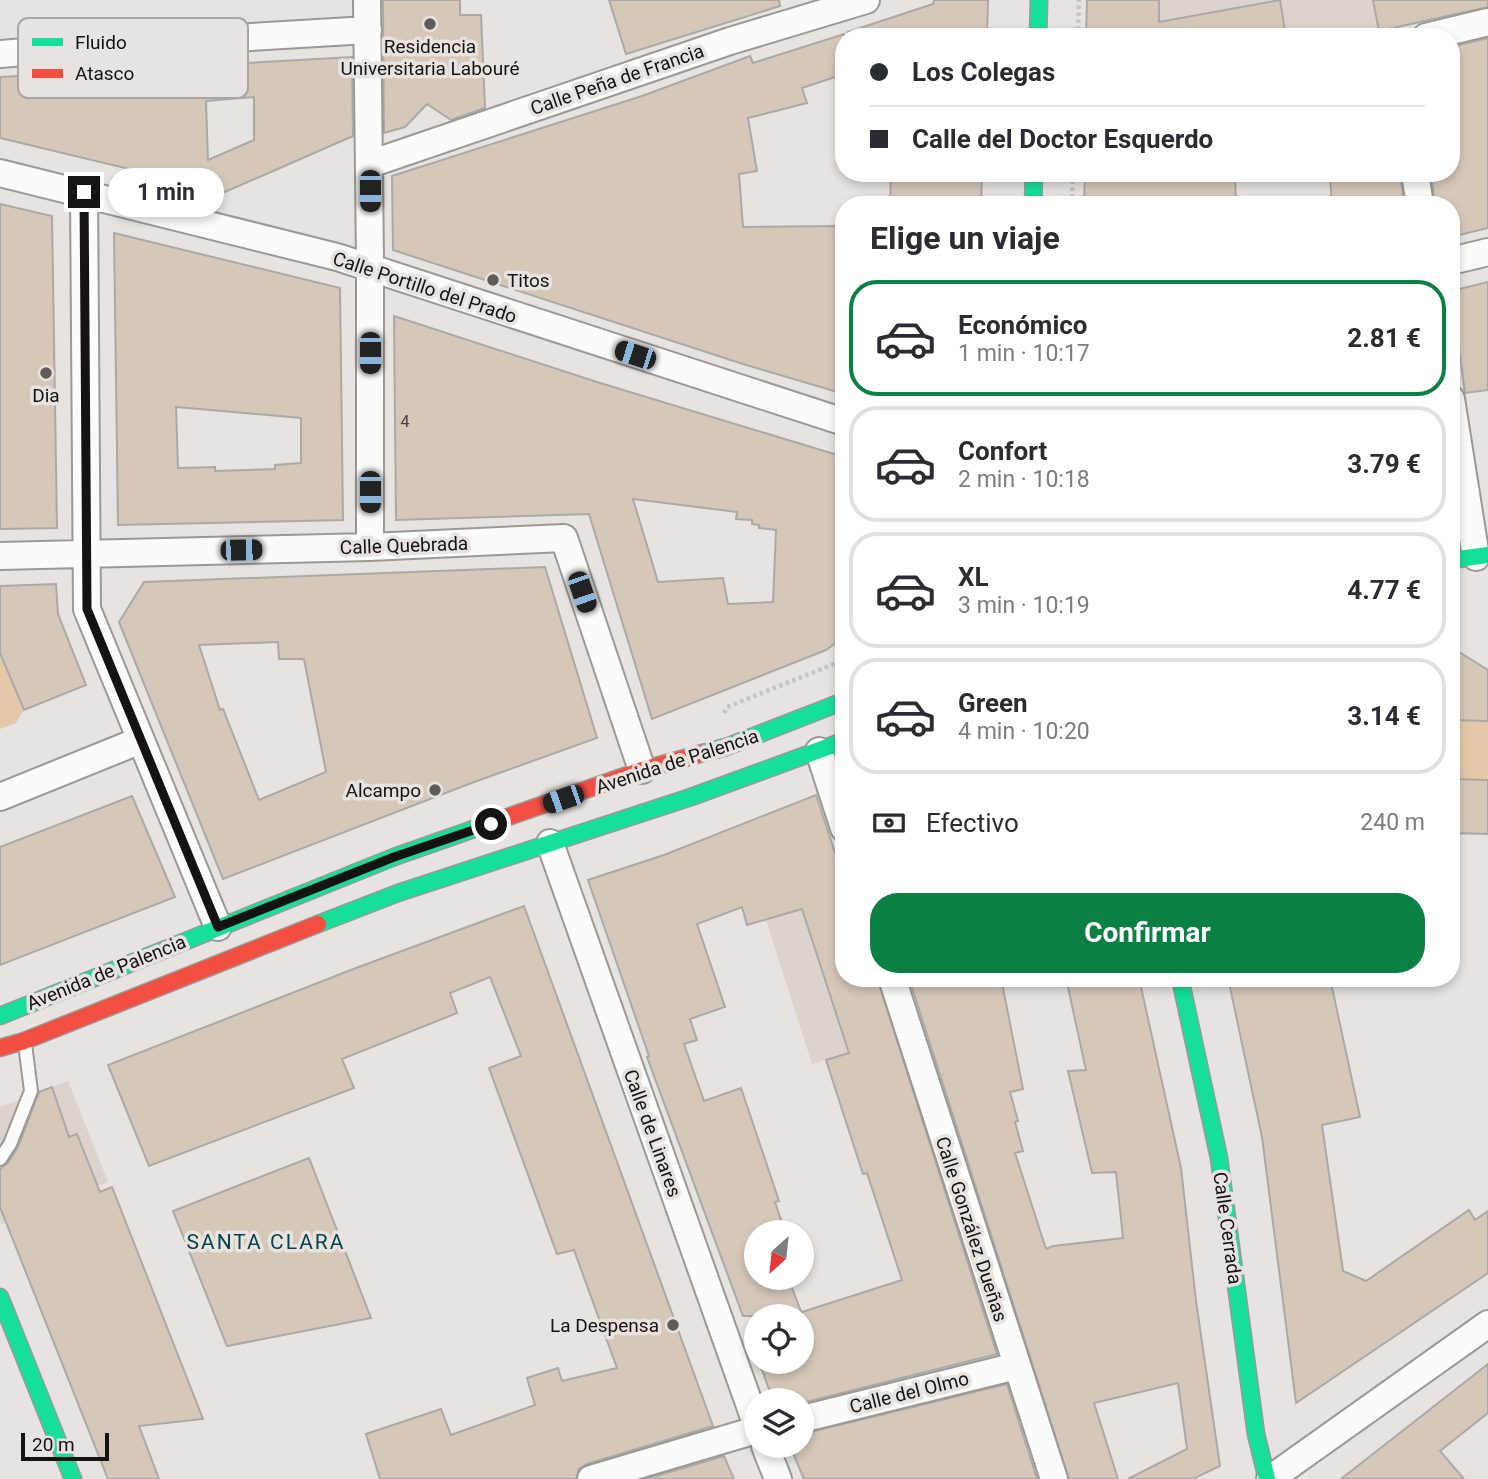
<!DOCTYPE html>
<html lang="es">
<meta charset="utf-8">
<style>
:root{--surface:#fff;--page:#f2f2f3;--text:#2b2b33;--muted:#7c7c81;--line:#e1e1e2;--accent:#0b8043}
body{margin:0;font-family:Roboto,sans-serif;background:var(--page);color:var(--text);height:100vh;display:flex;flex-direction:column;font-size:26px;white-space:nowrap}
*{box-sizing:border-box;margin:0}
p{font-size:23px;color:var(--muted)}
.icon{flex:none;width:38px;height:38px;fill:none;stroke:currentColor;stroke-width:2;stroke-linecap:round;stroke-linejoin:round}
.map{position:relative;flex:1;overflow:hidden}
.panel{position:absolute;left:835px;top:196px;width:625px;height:791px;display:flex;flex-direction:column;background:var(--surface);border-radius:28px;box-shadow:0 4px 10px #0003}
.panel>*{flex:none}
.banner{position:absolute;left:835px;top:28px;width:625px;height:154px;border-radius:28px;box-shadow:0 4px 10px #0003;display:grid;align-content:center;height:154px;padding:0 35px;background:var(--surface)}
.needle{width:46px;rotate:207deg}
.fabs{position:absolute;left:744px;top:1220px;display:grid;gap:14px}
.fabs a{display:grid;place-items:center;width:70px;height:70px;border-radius:50%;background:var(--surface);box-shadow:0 4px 10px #0003;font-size:35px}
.scale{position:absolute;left:21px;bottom:18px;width:88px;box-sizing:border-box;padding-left:7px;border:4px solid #151311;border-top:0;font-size:19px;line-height:24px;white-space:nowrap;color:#151311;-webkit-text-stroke:5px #e8e3de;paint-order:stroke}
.end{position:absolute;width:32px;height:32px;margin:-16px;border:9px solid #151311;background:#fff;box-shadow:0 0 0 4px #fff}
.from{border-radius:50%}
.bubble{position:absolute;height:49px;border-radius:24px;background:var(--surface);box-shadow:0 4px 10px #0003;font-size:23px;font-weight:700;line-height:49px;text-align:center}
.car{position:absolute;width:21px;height:42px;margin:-21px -10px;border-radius:9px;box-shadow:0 0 5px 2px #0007;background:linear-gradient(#222 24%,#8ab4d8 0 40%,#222 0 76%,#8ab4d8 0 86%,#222 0)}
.banner b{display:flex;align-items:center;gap:24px;height:66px;font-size:26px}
.banner b+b{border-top:2px solid var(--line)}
.banner i{width:18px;height:18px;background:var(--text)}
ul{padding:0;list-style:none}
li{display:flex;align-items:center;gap:21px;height:116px;margin:0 14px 10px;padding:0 21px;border:4px solid var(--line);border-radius:28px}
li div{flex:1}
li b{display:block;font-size:26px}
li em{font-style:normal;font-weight:700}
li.on{border-color:var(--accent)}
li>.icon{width:63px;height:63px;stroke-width:1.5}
h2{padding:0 35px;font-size:32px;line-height:84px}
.pay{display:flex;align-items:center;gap:18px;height:77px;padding:0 35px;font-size:26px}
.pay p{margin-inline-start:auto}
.action{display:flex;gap:14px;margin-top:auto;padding:14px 35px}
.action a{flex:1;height:80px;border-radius:28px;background:var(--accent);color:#fff;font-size:28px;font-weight:700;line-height:80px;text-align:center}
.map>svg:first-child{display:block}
.built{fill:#dbd3cc}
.green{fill:#e5c8a7}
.building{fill:#d6c8b9;stroke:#aba9a6;stroke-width:2;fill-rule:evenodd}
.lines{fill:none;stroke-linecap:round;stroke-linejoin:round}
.lane-casing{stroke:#9b9996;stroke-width:16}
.street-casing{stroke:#9b9996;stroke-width:30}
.fast-casing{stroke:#9b9996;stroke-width:19}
.jam-casing{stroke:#9b9996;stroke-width:19}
.path{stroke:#c5c4c4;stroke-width:4.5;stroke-dasharray:3.5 3.5;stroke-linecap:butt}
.lane{stroke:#fbfbfa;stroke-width:12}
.street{stroke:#fbfbfa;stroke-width:26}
.fast{stroke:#16e098;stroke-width:16}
.jam{stroke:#f24e42;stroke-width:16}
.route{stroke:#151311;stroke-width:9}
.poi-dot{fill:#5e5c59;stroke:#e8e3de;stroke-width:2.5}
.labels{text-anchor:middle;stroke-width:7;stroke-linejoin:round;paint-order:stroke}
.number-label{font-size:16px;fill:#45403b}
.poi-label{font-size:19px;fill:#151311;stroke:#e8e3de}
.street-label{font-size:19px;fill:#151311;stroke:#e8e3de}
.neighbourhood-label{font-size:21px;letter-spacing:2px;fill:#05444f;stroke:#e8e3de}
.key{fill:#e8e3de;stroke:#a9a5a0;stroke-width:2}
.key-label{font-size:19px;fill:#151311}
</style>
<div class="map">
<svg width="1488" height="1479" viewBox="0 0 1488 1479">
<rect width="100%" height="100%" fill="#e6e3e0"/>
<path class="built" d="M1087,0H1373L1379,31L1351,37H1086Z
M843,896L844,978L895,1040L812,1064L766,920Z
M68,1081L108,1182L2,1224L0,1218V1107Z"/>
<path class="green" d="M0,653L24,710L16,723L0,729Z
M1454,720L1488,721V780L1453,779Z"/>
<path class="building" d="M383,0H460V15H481L485,108L451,120L427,104L405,127L384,133Z
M609,0H779L780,6L626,54Z
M934,0H988L987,37H849L848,32L933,4Z
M1087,0H1159V22L1280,0L1286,37H1086Z
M1373,0H1488V7L1379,31Z
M844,34V74L802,88L807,103L748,118L757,171L739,174L743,227L844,226V394L743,364L393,250L392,176L642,96L750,56L753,63Z
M1488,38V228L1451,237V205H1435L1431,173H1451V47Z
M352,57L353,136L225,192L0,138V77ZM254,97V140L208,160L206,101Z
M891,173H982L981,205H890Z
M1085,173H1235L1236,205H1084Z
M1398,173H1400L1404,205H1332L1330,178Z
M0,204L52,216L57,528L0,529Z
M114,233L340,288L343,520L118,525ZM176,407L301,418V463L275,465V469L215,471V467L178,468Z
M1488,282V390L1465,393L1451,291Z
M394,316L597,382L844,457V637L826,650L652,719L589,514L396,520ZM633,499L737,512L736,519L752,520V524L759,525V528L776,530L773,602L728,604L723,578L658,582Z
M545,567L597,738L474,782L223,879L119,622L144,582ZM278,642L279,659H304L326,772L259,800L223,709L220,710L199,645Z
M56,584L58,614L86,685L24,710L0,653V586Z
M1451,647L1488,670V721L1451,720Z
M1451,779L1488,780V834L1451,833Z
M816,795L844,880V978H877L997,1354L802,1403V1400H773L759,1362H802V1316H743L647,1057L649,1056L588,880L664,855ZM742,907L747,925L802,909L849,1053L826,1060L863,1174L867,1173L902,1280L802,1312V1314L788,1278H756V1232H785L775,1202L779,1201L741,1088L704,1101L684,1044L697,1040L690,1019L725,1007L697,924Z
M132,796L175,897L0,965V847Z
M524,906L713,1426L587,1464L579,1469L576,1479H380L366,1434L441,1409L451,1435L535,1405L527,1378L558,1368L562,1381L617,1368L574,1250L557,1254L489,1068L521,1056L490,977L450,993L457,1013L342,1059L354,1088L149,1166L108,1065L356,968Z
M909,978H1001L1023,1089L1010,1092L1018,1121L1015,1122L1023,1151L1015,1153L1046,1249L1053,1246L1123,1238L1116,1172L1092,1173L1068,1071L1086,1070L1066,978H1139L1181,1168L1196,1301L1220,1466L1193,1479H1128L1187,1449L1178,1383L1094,1403L1118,1479H1069Z
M1228,978H1330L1360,1117L1322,1125L1343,1271L1366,1281L1469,1210L1475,1220L1488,1211V1273L1296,1403L1262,1137Z
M52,1087L69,1137L77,1134L100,1192L112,1187L203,1419L139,1426L159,1479H108L0,1207V1169L7,1164L18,1147L39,1092Z
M309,1158L371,1318L227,1346L173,1211Z
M1488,1364V1413L1440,1451L1464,1479H1341Z
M1007,1384L1037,1479H804L790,1446H802V1434Z
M724,1456L734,1479H646Z"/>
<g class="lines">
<g class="lane-casing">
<path id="lane" d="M0,1159L10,1144L31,1091L25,1044"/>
</g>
<g class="street-casing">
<path id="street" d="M367,0L370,260V547
M1426,37L1488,22
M0,54L83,47L368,30
M370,164L730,41L866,0
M0,173L337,257L844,422
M1415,173L1420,205
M84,192L87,609L218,927
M1451,261L1488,252
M1451,399L1476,557
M0,556L370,547L564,538L642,770
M819,751L844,828
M0,797L141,740
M550,843L756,1423
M892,978L1054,1479
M802,1419L1016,1366
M765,1446L778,1479
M591,1479L756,1430
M1270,1479L1488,1324"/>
</g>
<g class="fast-casing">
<path id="fast" d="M1038,37L1039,0
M1033,205L1034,173
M1451,560L1488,555
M703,753L726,747L844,701
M318,924L398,893L691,797L844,741
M1180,978L1219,1158L1256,1434L1267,1479
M0,1016L394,857L502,819
M0,1297L73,1479"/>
</g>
<g class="jam-casing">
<path id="jam" d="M502,819L642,770L703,753
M0,1048L24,1041L318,924"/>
</g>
<path class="path" d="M1078,37L1079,0
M1072,205L1073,173
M724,713L727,707L844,660"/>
<use href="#lane" class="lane"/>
<use href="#street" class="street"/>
<use href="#fast" class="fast"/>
<use href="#jam" class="jam"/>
</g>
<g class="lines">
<path class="route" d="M84,192L87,609L218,927L394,857L491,824"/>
</g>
<g class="poi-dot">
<circle cx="430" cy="24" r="7"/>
<circle cx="493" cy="280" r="7"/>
<circle cx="46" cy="373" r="7"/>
<circle cx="435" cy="790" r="7"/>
<circle cx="673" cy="1325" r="7"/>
</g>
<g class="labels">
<g class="number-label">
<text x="405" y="427">4</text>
</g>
<g class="poi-label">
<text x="430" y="53">Residencia<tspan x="430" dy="22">Universitaria Labouré</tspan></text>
<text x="507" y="287" text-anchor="start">Titos</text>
<text x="46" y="402">Dia</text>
<text x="421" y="797" text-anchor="end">Alcampo</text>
<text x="659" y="1332" text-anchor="end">La Despensa</text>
</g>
<g class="street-label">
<text transform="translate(617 79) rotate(-19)" y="7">Calle Peña de Francia</text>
<text transform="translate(425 287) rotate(18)" y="7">Calle Portillo del Prado</text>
<text transform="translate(404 545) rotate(-2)" y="7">Calle Quebrada</text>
<text transform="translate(677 761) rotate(-18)" y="7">Avenida de Palencia</text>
<text transform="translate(106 972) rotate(-22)" y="7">Avenida de Palencia</text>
<text transform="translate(653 1133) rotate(70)" y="7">Calle de Linares</text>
<text transform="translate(1228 1228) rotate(82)" y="7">Calle Cerrada</text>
<text transform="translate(972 1229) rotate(72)" y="7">Calle González Dueñas</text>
<text transform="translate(909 1392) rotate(-14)" y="7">Calle del Olmo</text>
</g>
<g class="neighbourhood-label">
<text x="266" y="1249">SANTA CLARA</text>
</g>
</g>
<rect x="18" y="18" width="230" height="80" rx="10" class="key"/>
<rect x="32" y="38" width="31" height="8" fill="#16e098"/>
<rect x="32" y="69" width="31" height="9" fill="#f24e42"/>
<g class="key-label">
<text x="75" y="49">Fluido</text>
<text x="75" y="80">Atasco</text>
</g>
</svg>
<div class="fabs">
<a><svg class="needle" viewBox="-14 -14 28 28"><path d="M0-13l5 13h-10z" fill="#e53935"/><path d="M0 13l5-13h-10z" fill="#7c7c81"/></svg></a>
<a><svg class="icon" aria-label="locate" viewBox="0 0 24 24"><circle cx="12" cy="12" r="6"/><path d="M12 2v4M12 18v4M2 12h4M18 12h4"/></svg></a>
<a><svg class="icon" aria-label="layers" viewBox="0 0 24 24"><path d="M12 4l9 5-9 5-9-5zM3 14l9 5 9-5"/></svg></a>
</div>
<div class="scale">20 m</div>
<i class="end from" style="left:491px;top:824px"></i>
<i class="end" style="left:84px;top:192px"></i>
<div class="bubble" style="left:108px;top:168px;width:116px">1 min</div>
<i class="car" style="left:370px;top:191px;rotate:180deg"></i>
<i class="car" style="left:370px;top:353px;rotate:180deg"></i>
<i class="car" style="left:635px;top:355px;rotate:288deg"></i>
<i class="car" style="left:370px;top:492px;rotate:180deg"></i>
<i class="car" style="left:241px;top:550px;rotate:89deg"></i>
<i class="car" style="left:582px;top:592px;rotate:161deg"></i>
<i class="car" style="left:563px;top:799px;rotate:251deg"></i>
<div class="banner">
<b><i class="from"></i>Los Colegas</b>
<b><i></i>Calle del Doctor Esquerdo</b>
</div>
<section class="panel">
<h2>Elige un viaje</h2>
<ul>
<li class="on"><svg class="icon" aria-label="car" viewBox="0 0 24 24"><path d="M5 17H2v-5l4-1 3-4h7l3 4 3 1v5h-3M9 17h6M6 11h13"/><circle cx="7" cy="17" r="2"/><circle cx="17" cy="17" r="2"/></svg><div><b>Económico</b><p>1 min · 10:17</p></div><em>2.81 €</em></li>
<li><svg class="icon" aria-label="car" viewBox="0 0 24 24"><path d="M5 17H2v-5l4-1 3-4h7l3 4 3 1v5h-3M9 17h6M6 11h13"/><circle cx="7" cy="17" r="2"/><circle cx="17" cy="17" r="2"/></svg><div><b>Confort</b><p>2 min · 10:18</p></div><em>3.79 €</em></li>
<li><svg class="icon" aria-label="car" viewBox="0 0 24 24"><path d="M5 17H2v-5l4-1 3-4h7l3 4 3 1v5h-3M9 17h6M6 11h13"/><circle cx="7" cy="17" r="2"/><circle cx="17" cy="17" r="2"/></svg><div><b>XL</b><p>3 min · 10:19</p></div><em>4.77 €</em></li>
<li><svg class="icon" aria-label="car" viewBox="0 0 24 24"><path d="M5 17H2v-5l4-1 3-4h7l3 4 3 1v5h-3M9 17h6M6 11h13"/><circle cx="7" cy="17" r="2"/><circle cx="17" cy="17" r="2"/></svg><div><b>Green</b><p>4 min · 10:20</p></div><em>3.14 €</em></li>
</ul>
<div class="pay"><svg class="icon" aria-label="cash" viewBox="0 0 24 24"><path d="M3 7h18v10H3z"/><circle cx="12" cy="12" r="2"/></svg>Efectivo<p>240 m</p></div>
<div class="action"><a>Confirmar</a></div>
</section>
</div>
